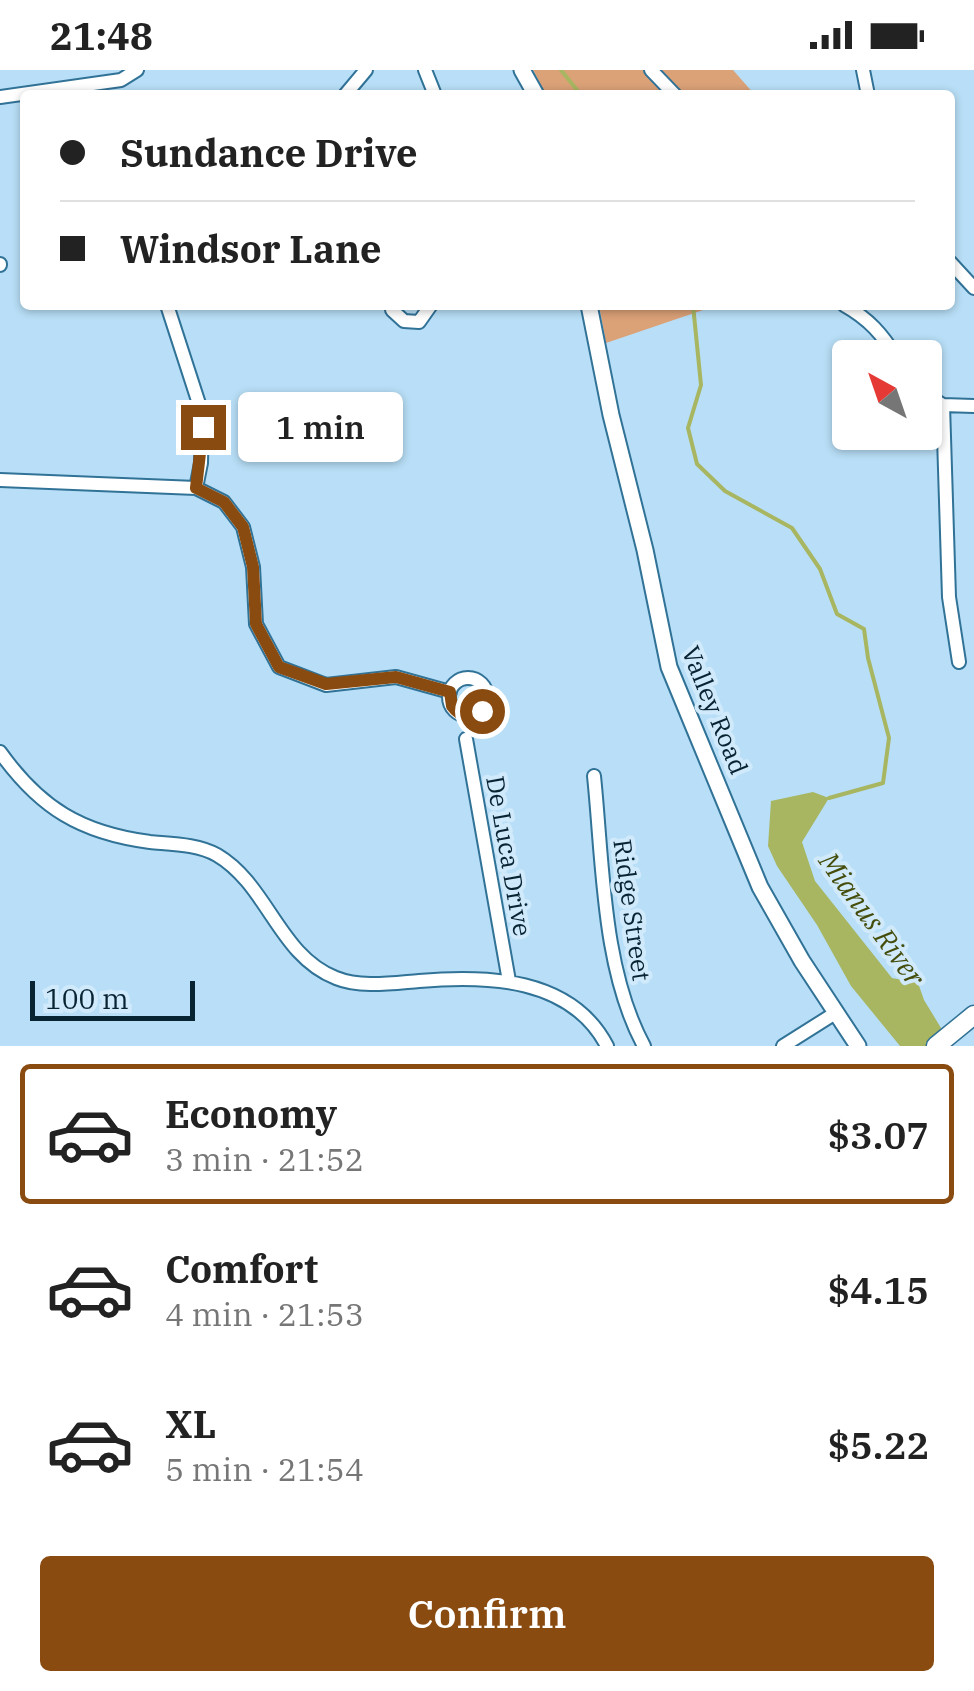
<!DOCTYPE html>
<meta charset="utf-8">
<style>
:root{--surface:#fff;--page:#f6f6f6;--text:#222;--muted:#767676;--line:#e0e0e0;--accent:#8a4b11}
body{margin:0;font-family:"IBM Plex Serif",serif;background:var(--page);color:var(--text);height:100vh;display:flex;flex-direction:column;font-size:38px;white-space:nowrap}
*{box-sizing:border-box;margin:0}
p{font-size:32px;color:var(--muted)}
.icon{flex:none;width:55px;height:55px;fill:none;stroke:currentColor;stroke-width:2;stroke-linecap:round;stroke-linejoin:round}
.map{position:relative;height:976px;overflow:hidden}
.panel{display:flex;flex-direction:column;background:var(--surface);flex:1}
.panel>*{flex:none}
.guide{position:absolute;left:20px;top:20px;width:935px;height:220px;border-radius:10px;box-shadow:0 2px 8px #0004;display:grid;align-content:center;height:220px;padding:0 40px;background:var(--surface)}
.needle{width:65px;rotate:320deg}
.controls{position:absolute;left:832px;top:270px;display:grid;gap:20px}
.controls a{display:grid;place-items:center;width:110px;height:110px;border-radius:10px;background:var(--surface);box-shadow:0 2px 8px #0004;font-size:50px}
.scale{position:absolute;left:30px;bottom:25px;width:165px;box-sizing:border-box;padding-left:10px;border:5px solid #082433;border-top:0;font-size:28px;line-height:35px;white-space:nowrap;color:#082433;-webkit-text-stroke:8px #d1eafb;paint-order:stroke}
.end{position:absolute;width:45px;height:45px;margin:-22px;border:12px solid #8a4b11;background:#fff;box-shadow:0 0 0 5px #fff}
.from{border-radius:50%}
.bubble{position:absolute;height:70px;border-radius:10px;background:var(--surface);box-shadow:0 2px 8px #0004;font-size:32px;font-weight:600;line-height:70px;text-align:center}
.guide b{display:flex;align-items:center;gap:35px;height:95px;font-size:38px}
.guide b+b{border-top:2px solid var(--line)}
.guide i{width:25px;height:25px;background:var(--text)}
ul{padding:18px 0 0;list-style:none}
li{display:flex;align-items:center;gap:30px;height:140px;margin:0 20px 15px;padding:0 20px;border:5px solid transparent;border-radius:10px}
li div{flex:1}
li b{display:block;font-size:38px}
li em{font-style:normal;font-weight:600}
li.on{border-color:var(--accent)}
li>.icon{width:90px;height:90px;stroke-width:1.5}
.primary-button{display:flex;gap:20px;margin-top:auto;padding:20px 40px}
.primary-button a{flex:1;height:115px;border-radius:10px;background:var(--accent);color:#fff;font-size:40px;font-weight:600;line-height:115px;text-align:center}
.status{display:flex;justify-content:space-between;align-items:center;height:70px;padding:0 50px;background:var(--surface);direction:ltr}
.status svg{height:28px;fill:currentColor}
.map>svg:first-child{display:block}
.green{fill:#dba177}
.water{fill:#a8b661}
.lines{fill:none;stroke-linecap:round;stroke-linejoin:round}
.stream{stroke:#a8b661;stroke-width:4}
.minor-casing{stroke:#317297;stroke-width:16}
.tertiary-casing{stroke:#317297;stroke-width:19}
.secondary-casing{stroke:#317297;stroke-width:21}
.minor{stroke:#fff;stroke-width:12}
.tertiary{stroke:#fff;stroke-width:15}
.secondary{stroke:#fff;stroke-width:18}
.route{stroke:#8a4b11;stroke-width:12}
.labels{text-anchor:middle;stroke-width:8;stroke-linejoin:round;paint-order:stroke}
.street-label{font-size:25px;fill:#082433;stroke:#d1eafb}
.water-label{font-size:28px;font-style:italic;fill:#444d0c;stroke:#d1eafb}
</style>
<div class="status"><b>21:48</b><svg viewBox="0 0 49 12"><path d="M0 12V9h3v3zM5 12V6h3v6zM10 12V3h3v9zM15 12V0h3v12zM26 1h20v11H26zM47 4h2v5h-2z"/></svg></div>
<div class="map">
<svg width="974" height="976" viewBox="0 0 974 976">
<rect width="100%" height="100%" fill="#b8dff7"/>
<path class="green" d="M533,0H733L755,25H546Z
M599,235H706V239L606,273Z"/>
<path class="water" d="M813,722L829,728L802,772L815,811L892,908L918,913L924,930L952,976H900L851,916L817,855L777,796L768,776L771,731Z"/>
<g class="lines">
<path class="stream" d="M561,0L581,25
M693,235L701,315L688,358L697,394L725,421L792,458L820,499L837,544L864,559L868,588L889,668L883,713L829,728"/>
<g class="minor-casing">
<path id="minor" d="M425,0L435,25
M651,0L675,25
M863,0L868,25
M345,25L366,0
M0,27L121,10L137,0
M950,192L974,218
M0,194V195
M167,235L202,343L201,393L196,418
M392,235V240L404,251L419,252L431,235
M844,235C869,249 882,264 897,288
M925,324L943,335L974,336
M943,335L949,527L959,592
M0,410L196,418L224,432L243,457L253,497L256,554L279,597L326,615L396,607L450,622
M449 627a19 19 0 1 1 38 0a19 19 0 1 1-38 0Z
M466,669L509,911
M0,682C40,738 81,763 150,772C171,774 198,774 217,785C268,815 279,886 336,908C360,918 393,913 419,911C486,905 571,907 607,976
M594,706C603,792 602,899 644,976
M783,976L837,942"/>
</g>
<g class="tertiary-casing">
<path id="tertiary" d="M522,0L536,25
M589,235L611,345L645,480L669,597L760,817L802,891L858,976"/>
</g>
<g class="secondary-casing">
<path id="secondary" d="M936,976L974,945"/>
</g>
<use href="#minor" class="minor"/>
<use href="#tertiary" class="tertiary"/>
<use href="#secondary" class="secondary"/>
</g>
<g class="lines">
<path class="route" d="M203,357L196,418L224,432L243,457L253,497L256,554L279,597L326,614L396,607L450,622L452,636C460,647 470,649 482,641"/>
</g>
<g class="labels">
<g class="street-label">
<text transform="translate(715 640) rotate(68)" y="9">Valley Road</text>
<text transform="translate(509 786) rotate(80)" y="9">De Luca Drive</text>
<text transform="translate(632 840) rotate(82)" y="9">Ridge Street</text>
</g>
<g class="water-label">
<text transform="translate(872 849) rotate(54)" y="10">Mianus River</text>
</g>
</g>
</svg>
<div class="controls">
<a><svg class="needle" viewBox="-14 -14 28 28"><path d="M0-13l5 13h-10z" fill="#e53935"/><path d="M0 13l5-13h-10z" fill="#767676"/></svg></a>
</div>
<div class="scale">100 m</div>
<i class="end from" style="left:482px;top:641px"></i>
<i class="end" style="left:203px;top:357px"></i>
<div class="bubble" style="left:238px;top:322px;width:165px">1 min</div>
<div class="guide">
<b><i class="from"></i>Sundance Drive</b>
<b><i></i>Windsor Lane</b>
</div>
</div>
<section class="panel">
<ul>
<li class="on"><svg class="icon" aria-label="car" viewBox="0 0 24 24"><path d="M5 17H2v-5l4-1 3-4h7l3 4 3 1v5h-3M9 17h6M6 11h13"/><circle cx="7" cy="17" r="2"/><circle cx="17" cy="17" r="2"/></svg><div><b>Economy</b><p>3 min · 21:52</p></div><em>$3.07</em></li>
<li><svg class="icon" aria-label="car" viewBox="0 0 24 24"><path d="M5 17H2v-5l4-1 3-4h7l3 4 3 1v5h-3M9 17h6M6 11h13"/><circle cx="7" cy="17" r="2"/><circle cx="17" cy="17" r="2"/></svg><div><b>Comfort</b><p>4 min · 21:53</p></div><em>$4.15</em></li>
<li><svg class="icon" aria-label="car" viewBox="0 0 24 24"><path d="M5 17H2v-5l4-1 3-4h7l3 4 3 1v5h-3M9 17h6M6 11h13"/><circle cx="7" cy="17" r="2"/><circle cx="17" cy="17" r="2"/></svg><div><b>XL</b><p>5 min · 21:54</p></div><em>$5.22</em></li>
</ul>
<div class="primary-button"><a>Confirm</a></div>
</section>
